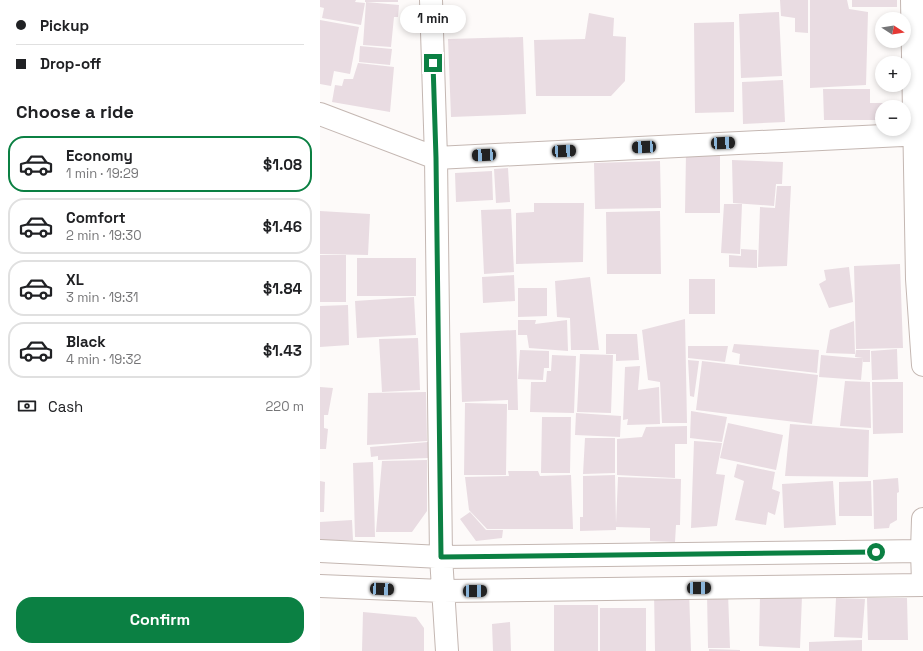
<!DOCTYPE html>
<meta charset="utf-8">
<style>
:root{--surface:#fff;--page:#f6f6f6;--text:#202124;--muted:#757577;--line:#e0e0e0;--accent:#0b8043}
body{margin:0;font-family:"Space Grotesk",sans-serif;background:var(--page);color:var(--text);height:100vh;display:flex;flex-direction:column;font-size:15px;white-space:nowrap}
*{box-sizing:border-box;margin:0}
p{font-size:13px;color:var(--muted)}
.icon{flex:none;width:22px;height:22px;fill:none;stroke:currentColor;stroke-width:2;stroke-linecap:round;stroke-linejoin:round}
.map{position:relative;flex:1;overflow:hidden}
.side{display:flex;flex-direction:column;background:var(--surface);width:320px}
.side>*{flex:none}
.banner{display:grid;align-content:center;height:88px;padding:0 16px;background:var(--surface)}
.needle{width:26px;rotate:102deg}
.controls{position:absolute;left:555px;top:12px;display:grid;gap:8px}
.controls a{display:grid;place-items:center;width:36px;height:36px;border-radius:50%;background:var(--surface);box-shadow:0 2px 6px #0003;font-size:20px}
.end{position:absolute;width:18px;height:18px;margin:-9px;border:5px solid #0b8043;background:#fff;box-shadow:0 0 0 2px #fff}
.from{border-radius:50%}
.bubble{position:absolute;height:28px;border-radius:14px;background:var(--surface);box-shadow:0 2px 6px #0003;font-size:13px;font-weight:800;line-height:28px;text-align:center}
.car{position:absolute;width:12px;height:24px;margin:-12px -6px;border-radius:5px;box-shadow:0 0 3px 1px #0007;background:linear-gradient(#222 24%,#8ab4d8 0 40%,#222 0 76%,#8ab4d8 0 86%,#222 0)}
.banner b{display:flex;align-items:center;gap:14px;height:38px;font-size:15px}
.banner b+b{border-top:1px solid var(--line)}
.banner i{width:10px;height:10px;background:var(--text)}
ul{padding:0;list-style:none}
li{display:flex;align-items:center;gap:12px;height:56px;margin:0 8px 6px;padding:0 8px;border:2px solid var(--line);border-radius:16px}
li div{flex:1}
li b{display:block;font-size:15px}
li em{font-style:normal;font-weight:800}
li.current{border-color:var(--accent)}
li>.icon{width:36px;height:36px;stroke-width:1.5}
h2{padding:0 16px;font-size:18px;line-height:48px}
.pay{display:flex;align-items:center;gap:10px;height:44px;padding:0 16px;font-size:15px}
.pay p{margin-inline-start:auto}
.cta{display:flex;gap:8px;margin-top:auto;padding:8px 16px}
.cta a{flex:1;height:46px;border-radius:16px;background:var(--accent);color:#fff;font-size:16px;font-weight:800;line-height:46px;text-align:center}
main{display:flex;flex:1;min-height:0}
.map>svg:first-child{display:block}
.building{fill:#e9dce2}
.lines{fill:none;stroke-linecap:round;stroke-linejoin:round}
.minor-casing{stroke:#c4b7b2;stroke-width:24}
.minor{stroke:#fff;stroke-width:22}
.route{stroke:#0b8043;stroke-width:5}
</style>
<main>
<section class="side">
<div class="banner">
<b><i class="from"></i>Pickup</b>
<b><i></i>Drop-off</b>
</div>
<h2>Choose a ride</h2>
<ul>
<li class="current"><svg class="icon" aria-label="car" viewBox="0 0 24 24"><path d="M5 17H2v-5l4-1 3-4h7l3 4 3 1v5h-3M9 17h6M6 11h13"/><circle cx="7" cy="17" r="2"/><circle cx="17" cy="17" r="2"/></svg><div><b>Economy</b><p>1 min · 19:29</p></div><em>$1.08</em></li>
<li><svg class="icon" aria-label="car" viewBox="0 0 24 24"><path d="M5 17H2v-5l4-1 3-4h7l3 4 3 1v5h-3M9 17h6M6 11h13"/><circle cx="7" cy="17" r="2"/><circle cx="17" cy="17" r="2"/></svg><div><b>Comfort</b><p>2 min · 19:30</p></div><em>$1.46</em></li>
<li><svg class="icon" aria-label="car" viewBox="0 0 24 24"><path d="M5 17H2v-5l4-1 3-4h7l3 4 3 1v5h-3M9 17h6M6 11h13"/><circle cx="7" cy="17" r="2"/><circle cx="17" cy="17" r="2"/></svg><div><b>XL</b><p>3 min · 19:31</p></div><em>$1.84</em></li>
<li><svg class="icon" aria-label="car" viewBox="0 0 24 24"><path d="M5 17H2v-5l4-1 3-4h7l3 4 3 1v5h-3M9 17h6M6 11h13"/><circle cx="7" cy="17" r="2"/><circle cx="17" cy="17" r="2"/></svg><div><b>Black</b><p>4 min · 19:32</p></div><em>$1.43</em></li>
</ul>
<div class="pay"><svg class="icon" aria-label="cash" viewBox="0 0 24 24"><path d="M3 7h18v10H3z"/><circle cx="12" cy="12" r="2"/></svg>Cash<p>220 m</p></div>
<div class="cta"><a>Confirm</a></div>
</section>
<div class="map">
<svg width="603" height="651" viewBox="0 0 603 651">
<rect width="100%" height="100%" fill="#fdfaf9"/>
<path class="building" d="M0,0H36L35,2L45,3L41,25L2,18L4,8L0,7Z
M45,0H78V2H45Z
M460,0H488V33L475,32V18L461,16Z
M490,0H527L529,9L548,12L546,85L490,88Z
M532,0H577V7H532Z
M46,2L79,5L78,17H74L71,47L43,45Z
M459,12L462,76L421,78L419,14Z
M269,13L294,18L293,36L306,37L305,81L291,96H216L214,40L265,39Z
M0,20L39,27L30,74L14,71L11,86L0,84Z
M414,22V112L375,113L374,23Z
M203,37L206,114L131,117L128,39Z
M40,46L72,49L70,65L39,62Z
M38,63L74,67L70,112L12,102L15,85L22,86L24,79H33Z
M463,80L465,122L423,124L422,82Z
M503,89H550V103H572L571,107H562V120H504Z
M366,153H400V213H365Z
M412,160L463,162L462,184H456L454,206L413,203Z
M340,161L341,208L275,209L274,163Z
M188,168L190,202L176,203L174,169Z
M172,171L173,200L136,202L135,173Z
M457,186H471L467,266L438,267L440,207L455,208Z
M214,203H264L263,262L196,264V213L214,212Z
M404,204H422L420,254L401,253Z
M191,209L194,272L164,274L161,210Z
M0,211L50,214L48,255L0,254Z
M340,211L341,274H287L286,212Z
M421,249L437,250V268L409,267V255L421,256Z
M0,255H26V302H0Z
M37,258H96V296H37Z
M580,264L583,348L536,349L534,266Z
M529,267L533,302L509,308L499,284L506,280L504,270Z
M194,275L195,301L163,303L162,277Z
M270,277L279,350H251L250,318L237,317L235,281Z
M369,279H395V314H369Z
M198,288H227V316L198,317Z
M94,297L96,335L37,338L35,301Z
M28,305L29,345L0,347V306Z
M365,319L367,423H342L340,382L328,380L322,330Z
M198,320H216L215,324L247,320L248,351L209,348L207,335H198Z
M534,321L535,354L506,353L510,330Z
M196,330L198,410H188V400L142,402L140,333Z
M286,334H317L319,360L296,361V354H286Z
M98,338L100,390L62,392L59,339Z
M414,344L499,350L497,373L419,364L420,354L412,352Z
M368,346H408L405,362L368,358Z
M577,349L578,379L552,380L551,351Z
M200,350L229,351V368H224L223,380L198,379Z
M536,350H550V362H543V354V358L535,357Z
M260,354L293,355L291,413L257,412Z
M232,355L256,356L254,413L210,412L211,382H226L227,371H231Z
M501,355L535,358V359V358H543L541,380L499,377Z
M368,360L379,361L374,397L370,396Z
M382,361L498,375L492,424L376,410Z
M320,366L318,390L339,387L340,424L307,425L308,419L303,420L305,367Z
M525,381L550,382L551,428L520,426Z
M552,382H583V433L553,434Z
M0,387L13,388L8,415H4V428L8,429L6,449H0Z
M106,392L107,441L47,445L48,393Z
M145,403L187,404L186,475H144Z
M371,411L407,417L402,442L370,438Z
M256,413L301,416L300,437L255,435Z
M222,417H251L250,473H221Z
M408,423L463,435L456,470L400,458Z
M470,424L549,430L548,477L465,476Z
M367,426V444H355V478L297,475V439L322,437L326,427Z
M265,438H295V473L263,474Z
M374,441L402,443L396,474L405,475L397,526L371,528Z
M108,442V458L58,460V456L51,457L50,447Z
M107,460V511L92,532H56L62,461Z
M53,462L55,537H35L33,463Z
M417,464L455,472L452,489L460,492L455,515L448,512L446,525L415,520L424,481L414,477Z
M188,471H218L220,476L251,475L253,529H167L149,510L145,477L189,476Z
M295,475L296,524L298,477L361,479L360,525H356L355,542L330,541V528L296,527V530L260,531V517H263V476Z
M578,478L579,492L577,493V520L570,524L569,528L554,529L553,480Z
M0,481L5,482L4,512H0Z
M513,481L516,525L464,528L462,484Z
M551,481L552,516H519V482Z
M150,512L166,530H183L182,538L156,541L140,519Z
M32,520L33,540L0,541V522Z
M369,590L371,651H335L334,591Z
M387,593H408L410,648H388Z
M440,595L482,596L480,648L439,646Z
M516,598L545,599L542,638L514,637Z
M547,598H587L588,640H548Z
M234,605H278V651H234Z
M280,608H326V651H280Z
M43,612L96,617L104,628V651H42Z
M190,622L191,651H173L172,624Z
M542,640V651H489V642Z
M389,649L420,650V651H389Z"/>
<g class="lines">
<g class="minor-casing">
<path id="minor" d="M111,0L116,158L121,557L127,651
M592,0L597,279L603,365
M0,114L116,158L603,134
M603,519L602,551L603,583
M0,551L121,557L603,551
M0,586L123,591L603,585"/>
</g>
<use href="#minor" class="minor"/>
</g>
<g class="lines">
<path class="route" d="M113,63L116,158L121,557L556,552"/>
</g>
</svg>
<div class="controls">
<a><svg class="needle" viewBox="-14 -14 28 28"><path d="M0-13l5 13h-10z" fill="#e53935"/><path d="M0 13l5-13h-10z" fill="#757577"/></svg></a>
<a>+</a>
<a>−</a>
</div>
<i class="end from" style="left:556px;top:552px"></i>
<i class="end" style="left:113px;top:63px"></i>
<div class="bubble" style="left:80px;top:5px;width:66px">1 min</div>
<i class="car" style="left:403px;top:143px;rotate:87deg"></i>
<i class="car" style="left:324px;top:147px;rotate:267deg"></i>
<i class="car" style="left:244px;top:151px;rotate:87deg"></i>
<i class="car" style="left:164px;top:155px;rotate:267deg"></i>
<i class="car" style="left:379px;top:588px;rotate:89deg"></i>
<i class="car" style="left:62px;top:589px;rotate:93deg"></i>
<i class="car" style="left:155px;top:591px;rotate:89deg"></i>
</div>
</main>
